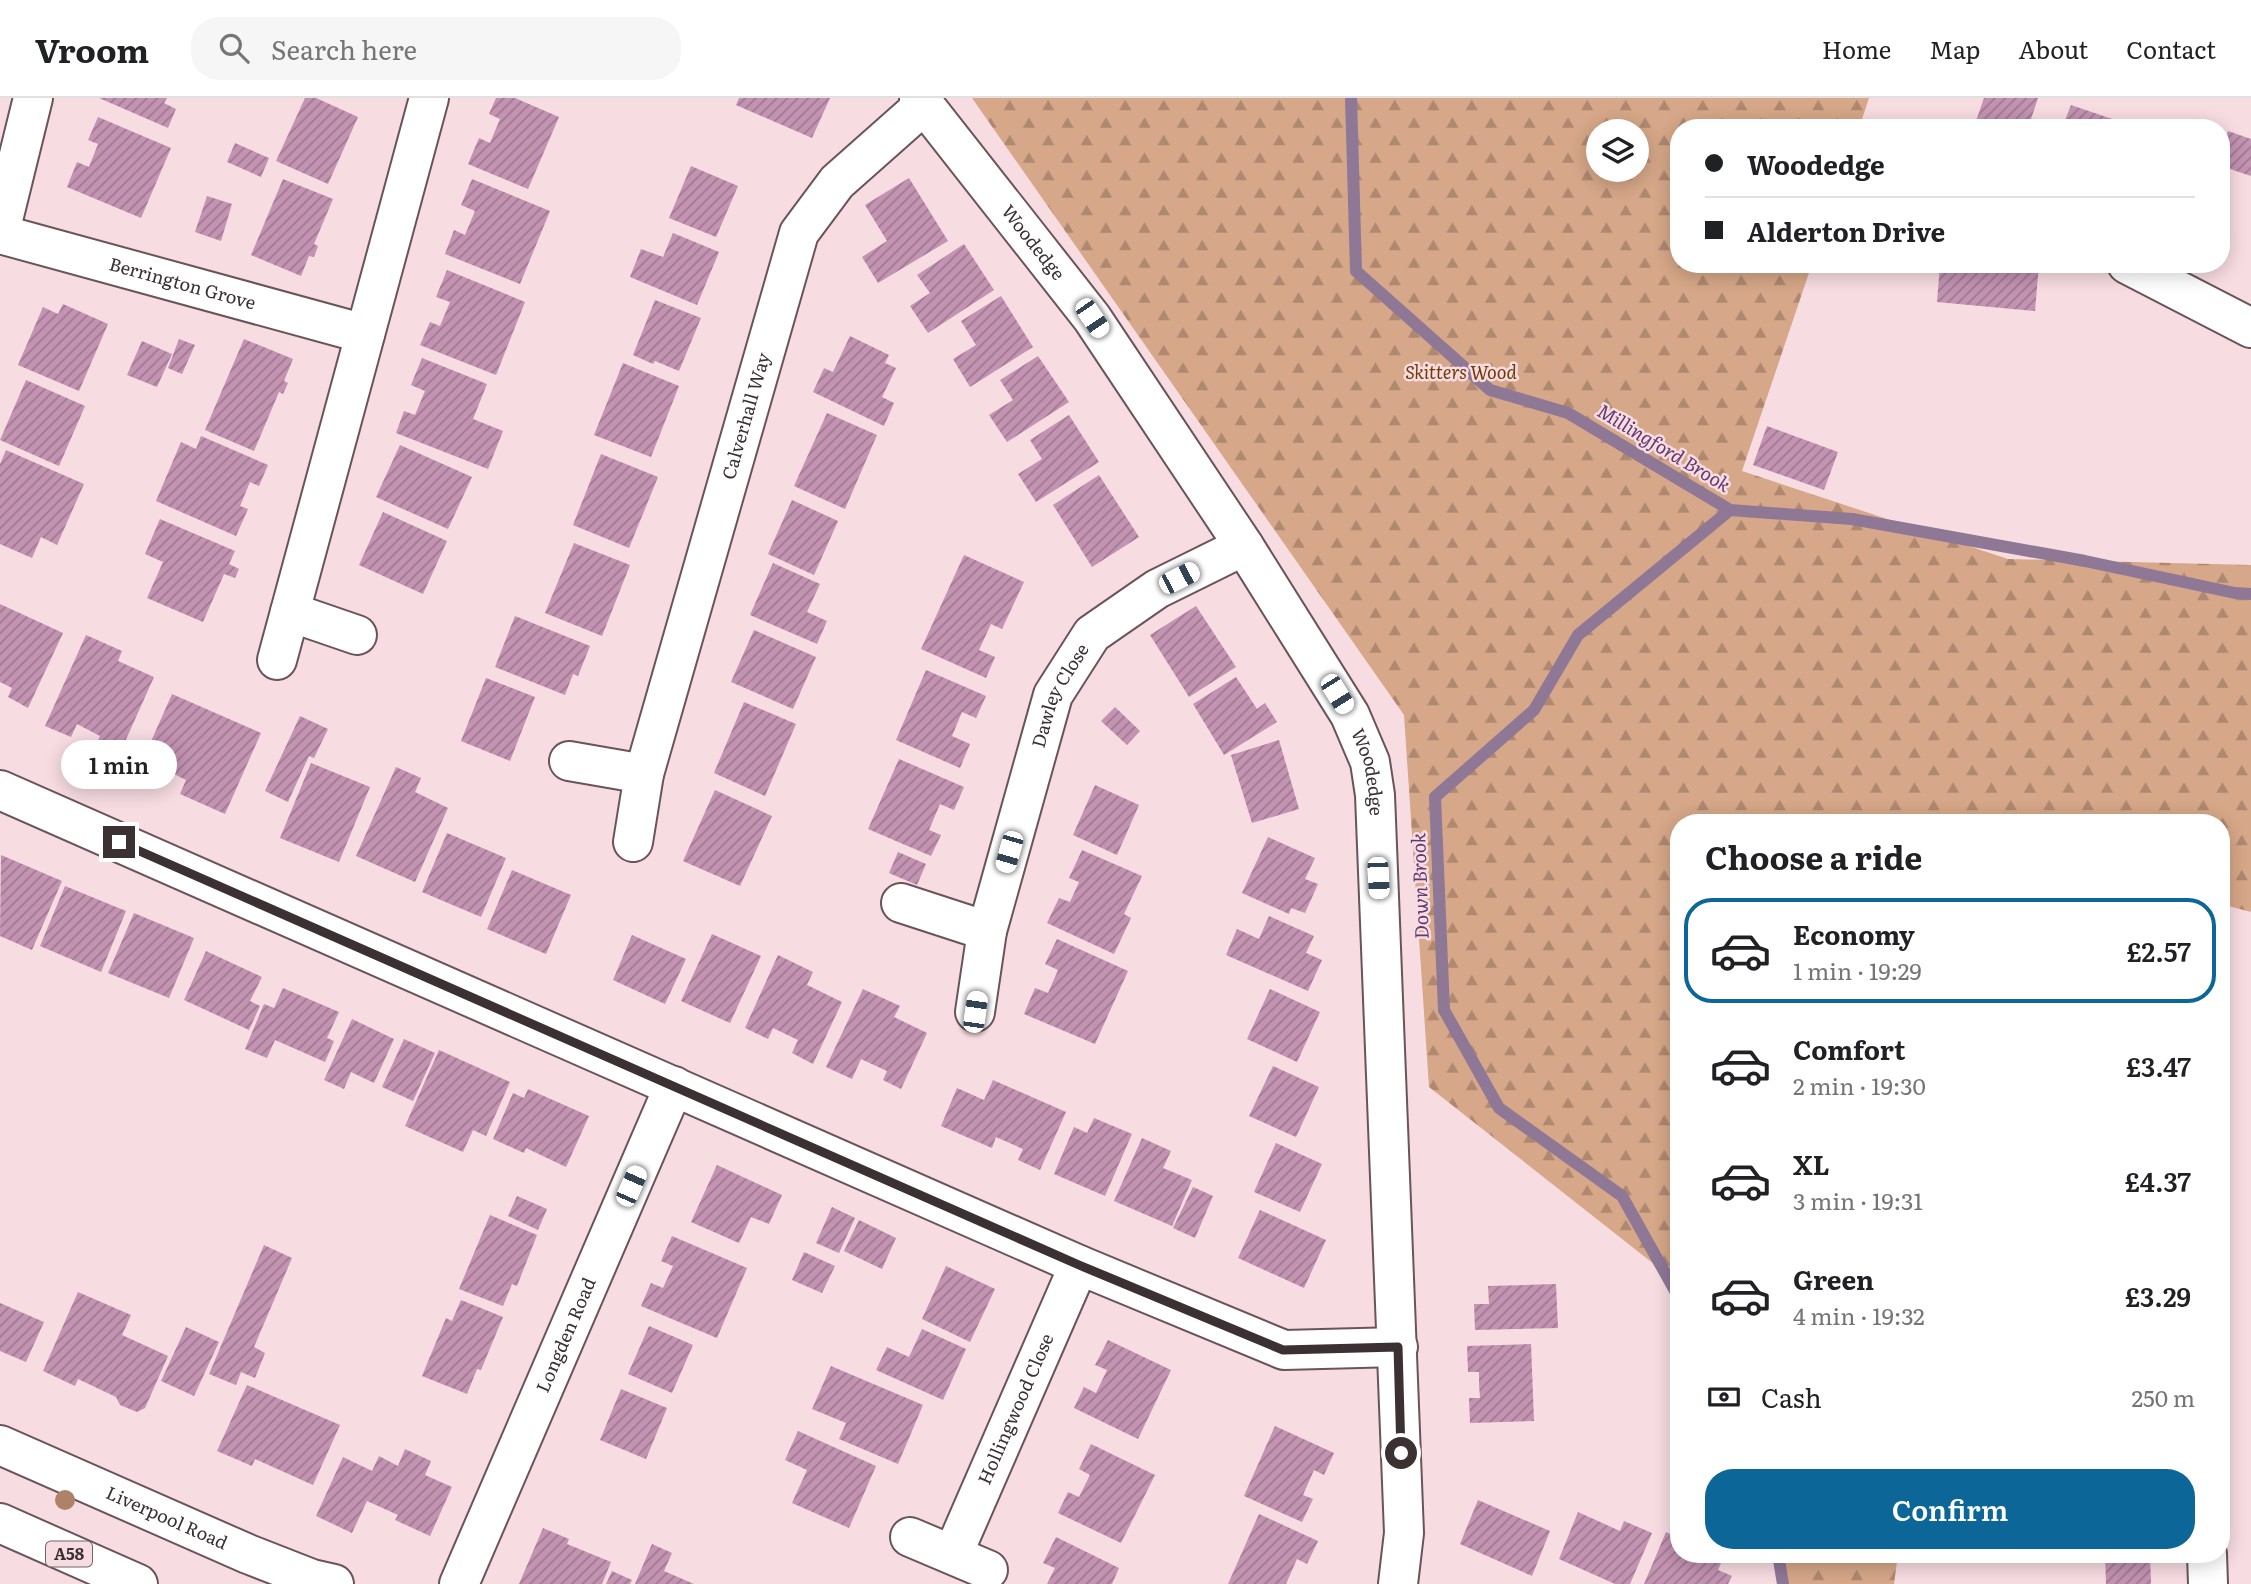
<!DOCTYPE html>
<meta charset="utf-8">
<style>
:root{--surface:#fff;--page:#f6f6f6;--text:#202124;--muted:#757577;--line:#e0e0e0;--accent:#0c6697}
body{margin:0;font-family:Literata,serif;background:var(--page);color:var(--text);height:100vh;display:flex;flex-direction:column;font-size:26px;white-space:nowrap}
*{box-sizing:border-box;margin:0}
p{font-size:23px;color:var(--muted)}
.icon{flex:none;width:38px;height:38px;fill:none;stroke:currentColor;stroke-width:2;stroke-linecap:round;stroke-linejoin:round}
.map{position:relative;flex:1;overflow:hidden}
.details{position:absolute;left:1670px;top:716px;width:560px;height:749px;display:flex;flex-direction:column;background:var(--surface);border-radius:28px;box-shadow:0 4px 18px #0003}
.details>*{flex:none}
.guide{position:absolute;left:1670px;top:21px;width:560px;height:154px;border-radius:28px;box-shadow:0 4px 18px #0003;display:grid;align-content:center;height:154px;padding:0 35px;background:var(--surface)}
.tools{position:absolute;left:1586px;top:21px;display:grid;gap:14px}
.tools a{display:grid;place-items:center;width:63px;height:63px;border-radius:50%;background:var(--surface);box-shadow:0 4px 18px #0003;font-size:35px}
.end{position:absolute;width:32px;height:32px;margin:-16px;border:9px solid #3b3032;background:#fff;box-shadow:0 0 0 4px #fff}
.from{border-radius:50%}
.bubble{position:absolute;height:49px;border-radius:24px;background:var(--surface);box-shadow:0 4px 18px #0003;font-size:23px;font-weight:600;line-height:49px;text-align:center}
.car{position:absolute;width:21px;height:42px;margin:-21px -10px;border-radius:9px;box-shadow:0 0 5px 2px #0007;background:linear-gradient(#fff 24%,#345 0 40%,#fff 0 76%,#345 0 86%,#fff 0)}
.guide b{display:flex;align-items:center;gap:24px;height:66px;font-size:26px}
.guide b+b{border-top:2px solid var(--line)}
.guide i{width:18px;height:18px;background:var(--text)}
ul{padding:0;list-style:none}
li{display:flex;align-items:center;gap:21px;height:105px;margin:0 14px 10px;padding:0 21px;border:4px solid transparent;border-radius:28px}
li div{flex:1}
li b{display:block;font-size:26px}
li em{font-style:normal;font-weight:600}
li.active{border-color:var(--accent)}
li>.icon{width:63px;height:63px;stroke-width:1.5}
h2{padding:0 35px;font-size:32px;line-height:84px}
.pay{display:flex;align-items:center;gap:18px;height:77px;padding:0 35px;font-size:26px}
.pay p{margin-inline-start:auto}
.primary-button{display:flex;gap:14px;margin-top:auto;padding:14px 35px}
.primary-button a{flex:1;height:80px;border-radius:28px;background:var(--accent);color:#fff;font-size:28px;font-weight:600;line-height:80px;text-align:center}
header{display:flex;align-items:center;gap:42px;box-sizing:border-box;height:98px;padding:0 35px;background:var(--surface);border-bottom:2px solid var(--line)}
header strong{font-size:33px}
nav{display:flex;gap:38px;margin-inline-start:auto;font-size:24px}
.search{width:490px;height:63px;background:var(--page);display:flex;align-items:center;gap:18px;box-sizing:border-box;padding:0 24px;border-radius:28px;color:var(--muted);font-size:26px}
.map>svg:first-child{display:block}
.forest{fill:url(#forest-firs);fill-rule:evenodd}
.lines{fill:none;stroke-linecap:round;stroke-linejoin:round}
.stream{stroke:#8f7796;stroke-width:12}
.building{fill:url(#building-hatch)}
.street-casing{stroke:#6a5459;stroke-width:42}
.primary-casing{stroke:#6a5459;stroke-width:42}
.street{stroke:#fff;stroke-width:38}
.primary{stroke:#fff;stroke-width:38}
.tree{fill:#ae8267}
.route{stroke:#3b3032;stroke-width:9}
.labels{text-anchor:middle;stroke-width:5;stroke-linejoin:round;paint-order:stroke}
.shield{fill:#f7dce1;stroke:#736466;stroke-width:2}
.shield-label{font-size:16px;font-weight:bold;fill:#3b3032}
.street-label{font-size:18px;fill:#3b3032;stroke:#f7dce1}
.park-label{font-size:18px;font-style:italic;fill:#733904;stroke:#f7dce1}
.water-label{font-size:19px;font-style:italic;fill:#613972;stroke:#f7dce1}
</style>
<header>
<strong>Vroom</strong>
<div class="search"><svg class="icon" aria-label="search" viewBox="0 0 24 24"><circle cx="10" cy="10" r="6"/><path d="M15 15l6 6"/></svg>Search here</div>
<nav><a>Home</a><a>Map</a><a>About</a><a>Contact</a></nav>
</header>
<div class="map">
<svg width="2251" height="1486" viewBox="0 0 2251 1486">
<defs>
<pattern id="forest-firs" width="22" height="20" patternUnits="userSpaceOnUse" patternTransform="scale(1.75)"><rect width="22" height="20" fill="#d6a788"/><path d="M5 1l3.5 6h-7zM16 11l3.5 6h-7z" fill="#af8870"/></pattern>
<pattern id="building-hatch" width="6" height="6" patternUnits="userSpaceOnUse" patternTransform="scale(1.75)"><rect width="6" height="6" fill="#c393b2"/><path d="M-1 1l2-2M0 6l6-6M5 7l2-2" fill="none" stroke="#a07891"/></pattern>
</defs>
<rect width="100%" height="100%" fill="#f7dce1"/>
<path class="forest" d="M972,0H1869L1859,30H1678V166H1812L1742,373L2008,461L2251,467V814L2221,806V724H1678V1185L1429,989L1404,617ZM1598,33H1636V72H1598Z
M1777,1456H1898L1894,1486H1779Z"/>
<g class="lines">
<path class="stream" d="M1351,0L1356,173L1490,292L1568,315L1730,412L1852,421L2085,463L2235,495L2251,496
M1678,1198L1622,1098L1499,1010L1444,912L1435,699L1534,612L1578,537L1730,412
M1778,1456L1783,1486"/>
</g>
<path class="building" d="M99,0H167L164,5L176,11L168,30Z
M305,0H316L358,19L328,86L276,63Z
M496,0H515L559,19L528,91L468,66L479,40L490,45L500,21L489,16Z
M739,0H830L812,40L736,7Z
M1984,0H2038L2028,30H1986L1975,26Z
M2071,7L2127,26L2126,30H2062Z
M98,19L171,50L141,120L67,89L77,64L89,69L98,46L88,42Z
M2228,33L2251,41V78L2221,68V54Z
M235,45L269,60L261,79L227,64Z
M691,68L738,88L716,139L669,120Z
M909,80L948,143L878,185L862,159L887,143L865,107Z
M283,81L333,101L314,146L318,148L314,159L309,158L301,178L251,157Z
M472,81L550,113L520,186L445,156L454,132L465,137L475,113L461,107Z
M207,98L232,106L221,143L195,134Z
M673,135L719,154L697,207L630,179L641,151L663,159Z
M964,146L994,192L928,235L910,208L930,195L917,177Z
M1940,166H2039L2035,213L1937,204Z
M447,172L525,204L496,277L420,247L430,224L440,228L450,204L436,199Z
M1001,198L1033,249L970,289L953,261L976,247L961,223Z
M655,202L701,220L679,273L655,263L653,266L633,257Z
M63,206L108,226L79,293L18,267L43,209L58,216Z
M850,238L889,257L885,265L896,270L882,299L894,305L884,328L813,294L824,270L833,274Z
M179,241L195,247L182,276L168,270Z
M244,241L293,261L284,283L288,285L283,296L279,294L254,353L205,332Z
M142,243L172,256L157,289L127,277Z
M1038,258L1069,304L1007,344L989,317L1013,302L1000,282Z
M422,260L487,286L473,321L503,333L488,371L396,335L404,313L415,317L425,293L411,287Z
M623,265L679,288L651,359L594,337Z
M26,282L85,308L59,368L0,342Z
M827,315L877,337L845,411L794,388Z
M1069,317L1099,364L1036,404L1018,376L1042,361L1030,342Z
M1767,328L1838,354L1824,392L1753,367Z
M201,338L268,367L259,388L250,384L240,408L248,411L236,438L156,403L181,344L196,351Z
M400,347L472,379L448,431L376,399Z
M6,352L84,386L57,447L41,439L32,460L0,446V366Z
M601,356L658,379L629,450L573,427Z
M1099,377L1139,439L1092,469L1053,407Z
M792,402L838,423L814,477L768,456Z
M383,414L447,443L423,496L359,467Z
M160,421L235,453L229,466L239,471L235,480L224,476L203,524L147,500L163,464L145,456Z
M574,445L630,467L602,538L545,515Z
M964,457L1024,484L1002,531L991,526L979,552L995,559L986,580L921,551Z
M773,465L820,486L807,514L827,523L817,546L750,517Z
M0,506L63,535L28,610L8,599L12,590L0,584Z
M1196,508L1236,569L1189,599L1150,537Z
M515,518L590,548L578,578L573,576L565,597L495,569Z
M754,532L816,559L793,611L731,584Z
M86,537L122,553L118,563L154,579L119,657L96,647L100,638L77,626L71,639L45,628Z
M926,572L986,598L976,620L962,614L952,638L970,646L960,670L896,642Z
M1236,579L1257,611L1265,605L1277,624L1224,657L1193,606Z
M486,580L535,599L510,663L461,643Z
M172,596L261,635L225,716L180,696L186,682L176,677L165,673L160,685L137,675Z
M744,604L796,626L765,698L714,675Z
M1115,609L1140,633L1127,647L1101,623Z
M300,618L328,631L314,660L309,658L288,704L265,693Z
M1279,642L1299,711L1252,725L1231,657Z
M899,661L964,689L954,712L940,706L929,732L941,737L931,758L868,731Z
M311,665L370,689L339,764L280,740Z
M396,669L421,680L415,694L448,710L415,784L356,758Z
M1095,687L1139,707L1117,757L1073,737Z
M715,692L772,718L740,788L683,763Z
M447,735L506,760L481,819L422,794Z
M1268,739L1315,760L1305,781L1318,786L1305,815L1291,810L1289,816L1242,795Z
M1082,752L1142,778L1124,816L1131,820L1114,856L1047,825L1059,800L1070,804L1079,784L1069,780Z
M898,754L926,766L917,787L889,775Z
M1,757L62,783L32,852L0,838Z
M512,772L571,797L546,856L487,831Z
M65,788L126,813L101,874L40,848Z
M134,815L194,840L169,900L108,875Z
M1269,818L1314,838L1306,855L1322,862L1308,893L1226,857L1237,831L1259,841Z
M712,836L761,858L730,925L681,903Z
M632,837L686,861L665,906L613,882Z
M1057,841L1128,873L1095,946L1024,916L1035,890L1048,895L1058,872L1045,866Z
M206,853L262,879L250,903L260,908L249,932L184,902Z
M778,857L813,874L807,887L842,904L813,966L792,955L798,942L773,930L768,941L745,930Z
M283,890L339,914L327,940L334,943L325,964L275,942L267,960L245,951L264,906L274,910Z
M863,891L900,908L894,919L927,935L901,991L883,982L887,973L861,961L852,981L826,969Z
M1270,891L1320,914L1297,964L1247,941Z
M352,921L394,941L374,985L351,974L344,991L324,982Z
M404,941L435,955L413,1003L382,989Z
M439,952L510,984L486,1038L473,1032L463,1054L405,1028Z
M1273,968L1319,989L1296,1039L1249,1018Z
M993,982L1066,1014L1040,1072L1018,1062L1023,1051L996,1039L992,1050L941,1028L957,990L984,1002Z
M528,991L589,1018L566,1069L526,1050L524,1055L493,1041L513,995L524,1000Z
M1094,1020L1132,1036L1105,1098L1054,1076L1074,1029L1087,1035Z
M1142,1040L1171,1053L1163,1070L1192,1082L1172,1128L1114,1103Z
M1276,1045L1322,1066L1300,1114L1254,1094Z
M717,1067L782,1097L769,1126L751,1119L739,1145L691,1124Z
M1193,1089L1213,1098L1195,1140L1173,1130Z
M517,1098L547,1111L538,1132L508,1118Z
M832,1109L855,1120L839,1155L816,1145Z
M1260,1112L1326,1142L1304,1190L1238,1160Z
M490,1117L537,1137L517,1188L512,1186L503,1208L459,1191Z
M859,1122L896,1140L882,1171L844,1153Z
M672,1138L747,1170L717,1240L641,1208L651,1185L663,1190L673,1168L661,1163Z
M264,1147L292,1160L254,1249L265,1255L255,1280L241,1274L236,1287L209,1276Z
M804,1154L835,1168L822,1195L792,1182Z
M946,1168L995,1191L970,1244L922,1221Z
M1556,1186L1558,1230L1475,1232L1474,1206H1489L1488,1188Z
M78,1194L131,1217L122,1237L168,1258L145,1310L137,1314L120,1307L116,1299L78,1281L75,1288L43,1273Z
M461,1202L503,1219L481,1272L477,1271L467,1296L422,1278L446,1220L452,1223Z
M0,1205L44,1224L26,1264L0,1253Z
M649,1228L693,1247L672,1295L628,1276Z
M186,1229L219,1244L194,1298L161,1283Z
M922,1231L966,1251L943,1302L876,1272L887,1249L909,1259Z
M1108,1242L1171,1272L1138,1341L1074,1310L1084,1289L1096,1295L1107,1272L1095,1267Z
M1531,1246L1534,1323L1470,1325L1469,1300H1480L1479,1286V1274H1468L1467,1248Z
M831,1268L923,1307L898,1366L839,1341L846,1325L812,1311Z
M247,1287L340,1327L313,1387L255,1361L252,1368L217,1353Z
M621,1291L667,1310L646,1361L600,1342Z
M1275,1328L1334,1355L1324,1377L1314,1372L1303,1397L1313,1401L1302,1424L1244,1398Z
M798,1333L876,1368L849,1430L792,1405L807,1372L785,1362Z
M1091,1346L1155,1377L1121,1445L1058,1415L1068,1394L1079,1399L1090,1377L1079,1371Z
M405,1351L431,1363L425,1377L452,1389L430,1438L395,1422L398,1417L367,1403L352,1435L316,1418L343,1359L372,1373L379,1358L398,1368Z
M1478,1402L1550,1433L1532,1478L1460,1446Z
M1578,1414L1620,1433L1624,1423L1652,1435L1630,1486H1615L1559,1461Z
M1259,1416L1318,1443L1307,1466L1297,1461L1286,1486H1228Z
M543,1430L569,1441L567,1446L611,1464L602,1486H519Z
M1666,1434L1678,1439V1456L1724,1458L1718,1472L1732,1478L1728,1486H1644Z
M1056,1439L1119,1470L1112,1486H1047L1055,1470L1043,1465Z
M652,1446L672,1455L664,1473L694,1486H635Z
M2105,1456H2150L2151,1486H2106Z
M612,1473L632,1482L630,1486H606Z"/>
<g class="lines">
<g class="street-casing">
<g id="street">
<path id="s1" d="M919,0L1092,220L1244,448L1350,617L1370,664L1375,697L1404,1435L1398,1486"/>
<path d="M0,134L33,0"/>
<path id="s2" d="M0,136L365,236"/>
<path d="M2127,166L2251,230"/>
<path d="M290,514L357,537"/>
<path d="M277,562L429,0"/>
<path d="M569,663L644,676"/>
<path d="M0,692L1079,1167L1284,1252L1398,1249"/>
<path id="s3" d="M633,744L644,676L799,135L837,84L925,6"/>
<path d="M901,805L987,833"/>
<path id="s4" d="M975,914L987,833L1053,597L1092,536L1157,491L1244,448"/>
<path id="s5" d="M0,1347L248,1456L312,1481L334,1486"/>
<path d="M910,1439L988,1472"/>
<path id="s6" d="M953,1456L1079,1167"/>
<path d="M2207,1456L2208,1486"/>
<path id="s7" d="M459,1486L674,988"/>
</g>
</g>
<g class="primary-casing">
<path id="primary" d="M0,1425L138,1486"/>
</g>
<use href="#street" class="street"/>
<use href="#primary" class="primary"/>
</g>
<circle class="tree" cx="65" cy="1402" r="10"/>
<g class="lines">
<path class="route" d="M119,744L1079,1167L1283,1252L1398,1249L1401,1355"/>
</g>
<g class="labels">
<rect class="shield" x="46" y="1443.5" width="46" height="25" rx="5"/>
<g class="shield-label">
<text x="69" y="1462">A58</text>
</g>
<g class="street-label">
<text dy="6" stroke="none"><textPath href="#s1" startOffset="184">Woodedge</textPath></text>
<text dy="6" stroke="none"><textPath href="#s2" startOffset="189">Berrington Grove</textPath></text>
<text dy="6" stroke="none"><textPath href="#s3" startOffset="441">Calverhall Way</textPath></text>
<text dy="6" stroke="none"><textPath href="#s4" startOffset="329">Dawley Close</textPath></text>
<text dy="6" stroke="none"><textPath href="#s1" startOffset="814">Woodedge</textPath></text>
<text dy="6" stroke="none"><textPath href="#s7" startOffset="271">Longden Road</textPath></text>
<text dy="6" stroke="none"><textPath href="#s6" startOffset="158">Hollingwood Close</textPath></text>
<text dy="6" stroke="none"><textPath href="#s5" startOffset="182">Liverpool Road</textPath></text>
</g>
<g class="park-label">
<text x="1461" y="281">Skitters Wood</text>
</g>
<g class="water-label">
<text transform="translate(1664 350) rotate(31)" y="7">Millingford Brook</text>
<text transform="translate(1420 788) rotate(-92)" y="7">Down Brook</text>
</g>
</g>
</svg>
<div class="tools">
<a><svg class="icon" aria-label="layers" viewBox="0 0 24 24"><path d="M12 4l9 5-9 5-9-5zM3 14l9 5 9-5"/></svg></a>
</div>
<i class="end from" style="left:1401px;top:1355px"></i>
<i class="end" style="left:119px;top:744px"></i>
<div class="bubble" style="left:61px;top:642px;width:116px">1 min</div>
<i class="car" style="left:1092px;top:220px;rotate:146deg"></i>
<i class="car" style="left:1179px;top:480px;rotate:63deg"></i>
<i class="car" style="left:1337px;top:596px;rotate:148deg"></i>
<i class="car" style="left:1009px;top:754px;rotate:196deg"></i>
<i class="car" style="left:1378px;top:780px;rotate:177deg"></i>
<i class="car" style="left:975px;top:914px;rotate:8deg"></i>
<i class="car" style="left:631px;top:1088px;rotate:24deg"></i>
<div class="guide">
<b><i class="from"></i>Woodedge</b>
<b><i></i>Alderton Drive</b>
</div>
<section class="details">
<h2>Choose a ride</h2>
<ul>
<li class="active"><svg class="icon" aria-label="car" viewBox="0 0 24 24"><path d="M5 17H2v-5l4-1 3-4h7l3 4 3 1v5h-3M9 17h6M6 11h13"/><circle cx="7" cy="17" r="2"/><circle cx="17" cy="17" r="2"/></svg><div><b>Economy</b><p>1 min · 19:29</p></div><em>£2.57</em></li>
<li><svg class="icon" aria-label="car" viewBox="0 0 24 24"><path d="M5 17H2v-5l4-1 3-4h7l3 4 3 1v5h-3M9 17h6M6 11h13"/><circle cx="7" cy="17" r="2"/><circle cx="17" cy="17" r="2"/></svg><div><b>Comfort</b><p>2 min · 19:30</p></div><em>£3.47</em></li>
<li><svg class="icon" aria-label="car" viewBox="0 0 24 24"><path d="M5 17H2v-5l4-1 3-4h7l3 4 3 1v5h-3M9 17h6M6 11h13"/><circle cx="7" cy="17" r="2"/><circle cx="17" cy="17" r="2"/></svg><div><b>XL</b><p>3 min · 19:31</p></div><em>£4.37</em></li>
<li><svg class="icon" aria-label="car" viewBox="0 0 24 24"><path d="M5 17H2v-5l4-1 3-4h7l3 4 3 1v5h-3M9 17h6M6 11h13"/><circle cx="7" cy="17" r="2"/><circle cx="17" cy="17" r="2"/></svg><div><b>Green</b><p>4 min · 19:32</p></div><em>£3.29</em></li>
</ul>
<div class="pay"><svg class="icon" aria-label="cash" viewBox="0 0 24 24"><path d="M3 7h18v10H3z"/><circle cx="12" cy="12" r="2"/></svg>Cash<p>250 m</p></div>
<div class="primary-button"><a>Confirm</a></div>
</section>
</div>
